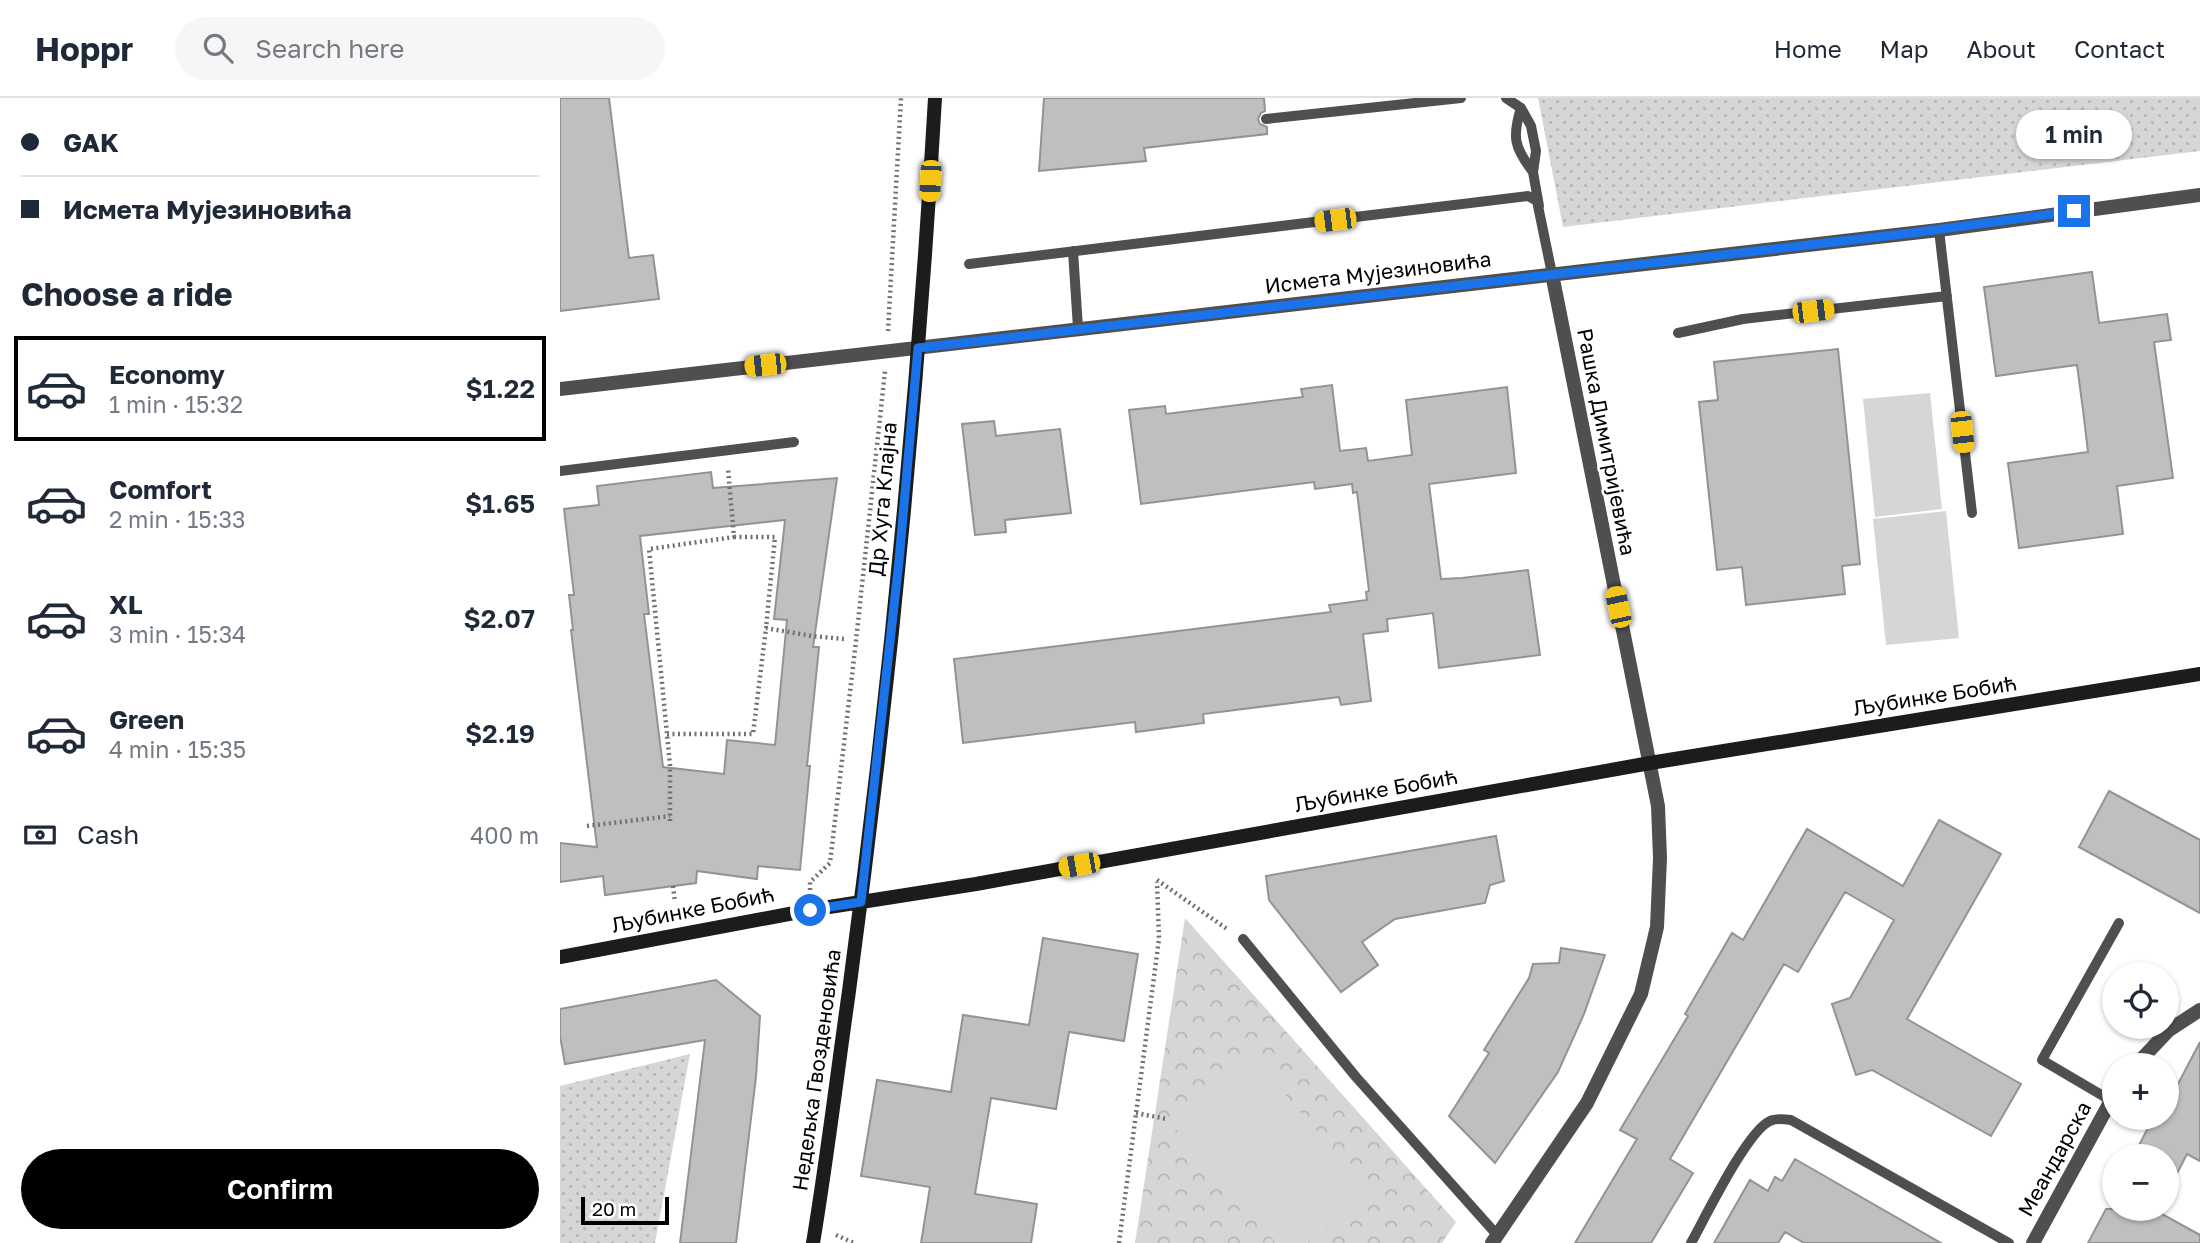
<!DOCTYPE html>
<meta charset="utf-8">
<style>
:root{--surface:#fff;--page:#f6f6f7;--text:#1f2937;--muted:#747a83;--line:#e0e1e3;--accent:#000}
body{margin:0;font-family:"Golos Text",sans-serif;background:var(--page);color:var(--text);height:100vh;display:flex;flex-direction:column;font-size:26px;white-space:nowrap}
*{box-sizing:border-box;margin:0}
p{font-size:23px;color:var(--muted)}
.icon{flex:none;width:38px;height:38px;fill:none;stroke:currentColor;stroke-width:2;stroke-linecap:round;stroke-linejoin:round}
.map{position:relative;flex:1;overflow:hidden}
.drawer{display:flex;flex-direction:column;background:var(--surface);width:560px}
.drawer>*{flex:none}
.top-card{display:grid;align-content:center;height:154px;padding:0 21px;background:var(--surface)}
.tools{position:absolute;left:1542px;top:864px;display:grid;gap:14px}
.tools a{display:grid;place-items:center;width:77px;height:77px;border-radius:50%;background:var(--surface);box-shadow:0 2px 5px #0004;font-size:35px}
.scale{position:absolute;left:21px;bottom:18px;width:88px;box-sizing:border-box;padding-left:7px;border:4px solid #000;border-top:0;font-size:19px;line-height:24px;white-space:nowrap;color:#000;-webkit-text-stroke:5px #fff;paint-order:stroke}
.end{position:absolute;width:32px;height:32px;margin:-16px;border:9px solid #1a73e8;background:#fff;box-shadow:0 0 0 4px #fff}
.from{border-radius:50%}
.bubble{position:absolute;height:49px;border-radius:24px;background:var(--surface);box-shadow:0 2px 5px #0004;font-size:23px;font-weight:600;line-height:49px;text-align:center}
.car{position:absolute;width:21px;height:42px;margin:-21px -10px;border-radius:9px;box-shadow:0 0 5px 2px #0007;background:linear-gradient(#f5c518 24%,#345 0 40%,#f5c518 0 76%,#345 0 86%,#f5c518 0)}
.top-card b{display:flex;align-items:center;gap:24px;height:66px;font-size:26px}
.top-card b+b{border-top:2px solid var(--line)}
.top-card i{width:18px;height:18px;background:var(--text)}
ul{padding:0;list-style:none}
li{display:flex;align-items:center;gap:21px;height:105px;margin:0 14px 10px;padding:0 7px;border:4px solid transparent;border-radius:0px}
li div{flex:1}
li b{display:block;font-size:26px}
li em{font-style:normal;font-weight:600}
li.on{border-color:var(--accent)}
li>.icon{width:63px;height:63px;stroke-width:1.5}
h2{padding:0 21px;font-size:32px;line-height:84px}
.pay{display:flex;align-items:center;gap:18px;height:77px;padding:0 21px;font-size:26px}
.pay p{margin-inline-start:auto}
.primary-button{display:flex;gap:14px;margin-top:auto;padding:14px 21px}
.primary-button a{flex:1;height:80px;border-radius:42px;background:var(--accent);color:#fff;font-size:28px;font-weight:600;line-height:80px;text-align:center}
header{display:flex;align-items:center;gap:42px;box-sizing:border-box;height:98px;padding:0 35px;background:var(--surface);border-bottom:2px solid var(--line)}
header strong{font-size:33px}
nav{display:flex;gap:38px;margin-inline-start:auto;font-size:24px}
.search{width:490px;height:63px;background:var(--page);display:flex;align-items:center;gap:18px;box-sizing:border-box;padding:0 24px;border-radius:38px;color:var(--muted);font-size:26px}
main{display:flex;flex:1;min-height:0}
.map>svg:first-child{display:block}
.grass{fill:url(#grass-dots)}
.forest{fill:url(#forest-crowns)}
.pitch{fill:#d6d6d6}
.building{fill:#bfbfbf;stroke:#939393;stroke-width:2;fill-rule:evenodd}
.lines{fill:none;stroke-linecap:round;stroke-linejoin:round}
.path{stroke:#717171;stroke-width:4.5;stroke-dasharray:2 3.5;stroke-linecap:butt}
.lane{stroke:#4f4f4f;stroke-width:10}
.street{stroke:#4f4f4f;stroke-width:14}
.secondary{stroke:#1c1c1c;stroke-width:14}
.route{stroke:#1a73e8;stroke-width:9}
.labels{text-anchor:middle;stroke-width:5;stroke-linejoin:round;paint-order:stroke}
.street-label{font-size:21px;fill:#000;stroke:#fff}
</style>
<header>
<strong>Hoppr</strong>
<div class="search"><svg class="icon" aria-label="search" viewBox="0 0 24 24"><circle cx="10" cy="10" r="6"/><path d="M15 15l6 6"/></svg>Search here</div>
<nav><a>Home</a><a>Map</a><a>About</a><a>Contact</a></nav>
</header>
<main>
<section class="drawer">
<div class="top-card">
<b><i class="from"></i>GAK</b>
<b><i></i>Исмета Мујезиновића</b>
</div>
<h2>Choose a ride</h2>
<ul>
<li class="on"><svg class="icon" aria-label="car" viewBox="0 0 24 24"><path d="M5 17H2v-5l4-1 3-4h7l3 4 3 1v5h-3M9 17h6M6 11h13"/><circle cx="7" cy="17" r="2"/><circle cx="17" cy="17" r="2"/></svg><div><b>Economy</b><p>1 min · 15:32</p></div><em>$1.22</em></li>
<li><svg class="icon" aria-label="car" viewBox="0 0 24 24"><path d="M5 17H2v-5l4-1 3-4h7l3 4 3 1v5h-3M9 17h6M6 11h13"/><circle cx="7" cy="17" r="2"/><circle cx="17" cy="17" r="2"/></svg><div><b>Comfort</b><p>2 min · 15:33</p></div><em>$1.65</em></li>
<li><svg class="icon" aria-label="car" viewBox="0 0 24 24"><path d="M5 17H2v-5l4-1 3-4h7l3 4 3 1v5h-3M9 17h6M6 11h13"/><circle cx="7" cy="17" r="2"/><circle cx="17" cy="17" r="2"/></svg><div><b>XL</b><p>3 min · 15:34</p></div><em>$2.07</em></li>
<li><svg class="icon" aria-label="car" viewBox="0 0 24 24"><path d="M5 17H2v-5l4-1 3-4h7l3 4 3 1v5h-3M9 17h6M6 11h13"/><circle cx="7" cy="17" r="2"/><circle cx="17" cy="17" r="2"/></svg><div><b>Green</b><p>4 min · 15:35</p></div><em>$2.19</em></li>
</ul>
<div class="pay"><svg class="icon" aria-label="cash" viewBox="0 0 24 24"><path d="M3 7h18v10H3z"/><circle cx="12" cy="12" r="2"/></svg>Cash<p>400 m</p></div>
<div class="primary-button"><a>Confirm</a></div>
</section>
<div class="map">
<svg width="1640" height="1145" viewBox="0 0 1640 1145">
<defs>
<pattern id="grass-dots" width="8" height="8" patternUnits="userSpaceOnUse" patternTransform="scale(1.75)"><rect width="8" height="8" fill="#d6d6d6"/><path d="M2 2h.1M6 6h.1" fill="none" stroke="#b6b6b6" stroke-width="1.8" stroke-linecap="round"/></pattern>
<pattern id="forest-crowns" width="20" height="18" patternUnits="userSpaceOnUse" patternTransform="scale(1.75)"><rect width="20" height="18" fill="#d6d6d6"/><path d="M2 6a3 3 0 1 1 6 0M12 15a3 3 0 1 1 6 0" fill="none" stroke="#b6b6b6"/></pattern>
</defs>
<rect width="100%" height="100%" fill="#fff"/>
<path class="grass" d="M978,0H1640V53L1003,129Z
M130,956L95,1145H0V988Z"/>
<path class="forest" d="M625,820L896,1124L882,1145H575Z"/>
<path class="pitch" d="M1370,295L1382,411L1315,419L1303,301Z
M1386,413L1399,540L1326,547L1313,421Z
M686,952L808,1092L747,1145H716L607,1021Z"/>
<path class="building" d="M0,0H49L69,160L93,157L99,201L0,213Z
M484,0H704L705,13L701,15L698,21L700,26L707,29V36L584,50L586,63L479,73Z
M1532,174L1539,225L1607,216L1611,242L1594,244L1613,380L1557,388L1563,436L1459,450L1448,365L1528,354L1523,312L1517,267L1436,278L1424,189Z
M1278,251L1300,466L1282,468L1285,496L1186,507L1182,469L1157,472L1139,304L1158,302L1154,264Z
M772,287L780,353L806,350L808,363L852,357L846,302L947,289L956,375L869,386L881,481L902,480L968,472L980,557L879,570L873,515L827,521L828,533L803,536L811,603L781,607L779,599L643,616L644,625L576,634L575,624L403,645L394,561L771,514L769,507L807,502L806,494L809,493L797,394L793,395L792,386L755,391L754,384L581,406L569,312L605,308L606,316L743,299L741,291Z
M434,323L436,338L500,331L511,415L445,422L446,434L415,437L402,326Z
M151,374L153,390L277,380L253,549H259L247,668H250L240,772L198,768L197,781L137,773L136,785L45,797L43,778L0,784V745L37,749L11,532H13L9,497H14L4,411L39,407L37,388ZM225,422L214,521L227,522L215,647L167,642L164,676L103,669L84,516H89L80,438Z
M1549,693L1640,742V815L1519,749Z
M1379,722L1441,756L1347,921L1461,986L1431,1038L1312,972L1296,977L1272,906L1290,900L1334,822L1285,794L1238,874L1224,866L1110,1061L1133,1075L1091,1145H1015L1077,1041L1060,1032L1128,918L1125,916L1172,835L1183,842L1247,731L1343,788Z
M936,738L944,783L930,787L925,805L835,821L802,844L818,867L781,894L709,802L706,778Z
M483,840L578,856L564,943L509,934L496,1011L431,1000L415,1096L477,1106L471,1145H361L370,1089L301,1078L317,982L391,994L403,917L469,927Z
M1001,850L1045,857L1024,916L998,974L935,1065L889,1018L929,955L924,952L969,880L973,866L999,865Z
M156,882L200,918L196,979L176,1145H120L145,942L5,966L0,938V911Z
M1640,944V1063L1627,1056L1606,1097V1059H1573L1593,1020H1606V980L1618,986Z
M1235,1061L1381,1145H1244L1225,1134L1218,1145H1154L1190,1082L1208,1093L1215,1079L1222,1083Z
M1546,1111H1593L1640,1137V1145H1528Z"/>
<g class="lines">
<path class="path" d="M328,233L341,0
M174,439H215L206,530
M107,636H193L206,530L252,538L285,541
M110,723V667L89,451L174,439L168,371
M27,728L110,718
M597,782L667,831
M113,788L115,804
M250,792V784L270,765L296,543L325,273
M576,1015L607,1021
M276,1137L294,1145
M559,1145L599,841L597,784"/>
<path class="lane" d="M946,0L961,10L971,28L976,53L973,74L979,108
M961,10C952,39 954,49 973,74
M706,21L901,0
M1379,132L1412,415
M513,153L518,230
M409,166L968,98L977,103L992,176
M1118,235L1183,221L1387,198
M0,373L234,344
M683,841L796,979L938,1138
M1550,1002L1482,962L1559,825
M1131,1145C1145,1120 1187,1033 1210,1023C1216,1020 1224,1021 1231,1022L1449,1145"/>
<path class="street" d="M0,291L1379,132L1640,97
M1575,968L1609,932L1640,912
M932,1145L1027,1005L1081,896L1097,829L1100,760L1098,708L992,176
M1473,1145L1554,997"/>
<path class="secondary" d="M0,859L250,812L416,786L1090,665L1640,576
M253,1145C267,1061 277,977 289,893C329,597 358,299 375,0"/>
</g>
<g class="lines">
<path class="route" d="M250,812L301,804L339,463L358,250L1352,135L1514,113"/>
</g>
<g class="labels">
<g class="street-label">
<text transform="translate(818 175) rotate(-7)" y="7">Исмета Мујезиновића</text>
<text transform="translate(1046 344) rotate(79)" y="7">Рашка Димитријевића</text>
<text transform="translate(323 401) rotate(-85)" y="7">Др Хуга Клајна</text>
<text transform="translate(1375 598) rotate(-9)" y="7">Љубинке Бобић</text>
<text transform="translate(816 693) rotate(-10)" y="7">Љубинке Бобић</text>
<text transform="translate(133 812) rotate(-11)" y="7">Љубинке Бобић</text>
<text transform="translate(257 972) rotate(-82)" y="7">Недељка Гвозденовића</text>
<text transform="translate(1495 1061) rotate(-61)" y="7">Меандарска</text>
</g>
</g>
</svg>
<div class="tools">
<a><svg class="icon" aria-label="locate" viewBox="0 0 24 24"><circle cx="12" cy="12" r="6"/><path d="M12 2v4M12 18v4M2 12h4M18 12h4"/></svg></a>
<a>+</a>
<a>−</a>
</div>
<div class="scale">20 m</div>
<i class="end from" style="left:250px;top:812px"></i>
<i class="end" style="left:1514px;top:113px"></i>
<div class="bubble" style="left:1456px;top:12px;width:116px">1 min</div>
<i class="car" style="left:370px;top:83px;rotate:183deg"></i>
<i class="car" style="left:775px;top:122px;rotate:263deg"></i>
<i class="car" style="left:1253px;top:213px;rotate:83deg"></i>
<i class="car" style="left:205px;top:267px;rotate:264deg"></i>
<i class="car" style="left:1402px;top:334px;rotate:174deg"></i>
<i class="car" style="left:1058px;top:509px;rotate:348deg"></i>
<i class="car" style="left:519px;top:767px;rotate:260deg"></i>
</div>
</main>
